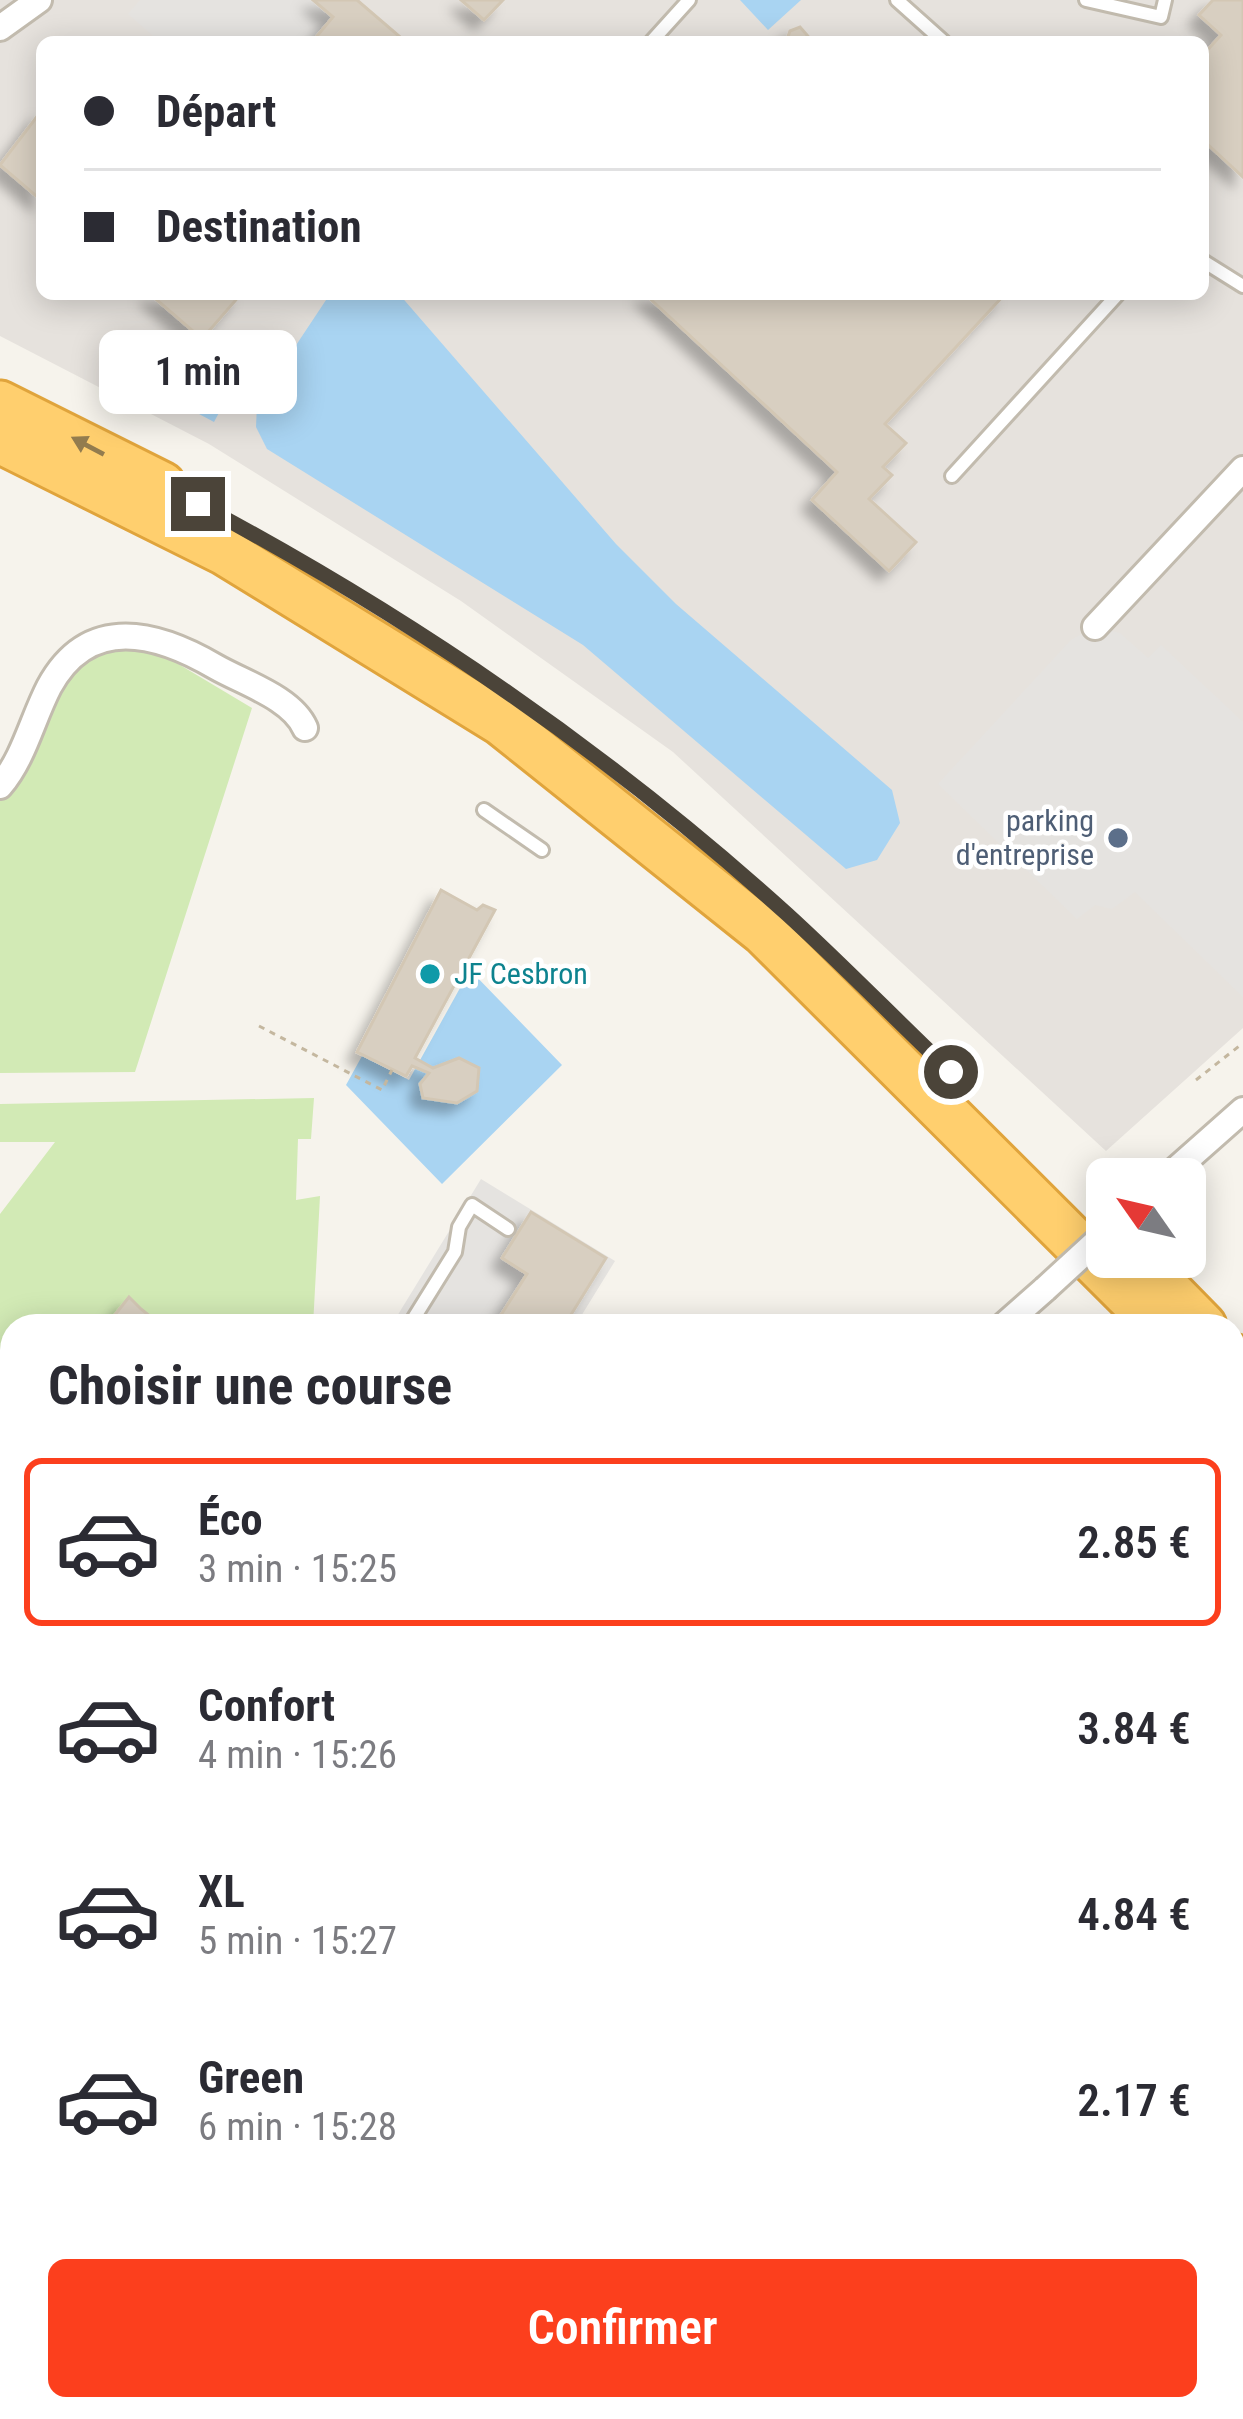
<!DOCTYPE html>
<html lang="fr">
<meta charset="utf-8">
<style>
:root{--surface:#fff;--page:#f7f7f7;--text:#2b2b33;--muted:#7c7c81;--line:#e1e1e2;--accent:#fc3f1d}
body{margin:0;font-family:"Roboto Condensed",sans-serif;background:var(--page);color:var(--text);height:100vh;display:flex;flex-direction:column;font-size:45px;white-space:nowrap}
*{box-sizing:border-box;margin:0}
p{font-size:39px;color:var(--muted)}
.icon{flex:none;width:66px;height:66px;fill:none;stroke:currentColor;stroke-width:2;stroke-linecap:round;stroke-linejoin:round}
.map{position:relative;flex:1;overflow:hidden}
.details{position:absolute;left:0px;top:1314px;width:1245px;height:1107px;display:flex;flex-direction:column;background:var(--surface);border-radius:36px 36px 0 0;box-shadow:0 6px 30px #0003}
.details>*{flex:none}
.banner{position:absolute;left:36px;top:36px;width:1173px;height:264px;border-radius:18px;box-shadow:0 6px 30px #0003;display:grid;align-content:center;height:264px;padding:0 48px;background:var(--surface)}
.needle{width:78px;rotate:304deg}
.controls{position:absolute;left:1086px;top:1158px;display:grid;gap:24px}
.controls a{display:grid;place-items:center;width:120px;height:120px;border-radius:18px;background:var(--surface);box-shadow:0 6px 30px #0003;font-size:60px}
.end{position:absolute;width:54px;height:54px;margin:-27px;border:15px solid #4b4439;background:#fff;box-shadow:0 0 0 6px #fff}
.from{border-radius:50%}
.bubble{position:absolute;height:84px;border-radius:18px;background:var(--surface);box-shadow:0 6px 30px #0003;font-size:39px;font-weight:600;line-height:84px;text-align:center}
.banner b{display:flex;align-items:center;gap:42px;height:114px;font-size:45px}
.banner b+b{border-top:3px solid var(--line)}
.banner i{width:30px;height:30px;background:var(--text)}
ul{padding:0;list-style:none}
li{display:flex;align-items:center;gap:36px;height:168px;margin:0 24px 18px;padding:0 24px;border:6px solid transparent;border-radius:18px}
li div{flex:1}
li b{display:block;font-size:45px}
li em{font-style:normal;font-weight:600}
li.on{border-color:var(--accent)}
li>.icon{width:108px;height:108px;stroke-width:1.5}
h2{padding:0 48px;font-size:54px;line-height:144px}
.cta{display:flex;gap:24px;margin-top:auto;padding:24px 48px}
.cta a{flex:1;height:138px;border-radius:18px;background:var(--accent);color:#fff;font-size:48px;font-weight:600;line-height:138px;text-align:center}
.map>svg:first-child{display:block}
.residential{fill:#eae5da}
.industrial{fill:#e6e2dd;fill-rule:evenodd}
.medical{fill:#f6e3e0}
.green{fill:#d2eab5}
.parking{fill:#e5e3e0}
.water{fill:#a9d4f2}
.building{fill:#d8cfc1;stroke:#d3c7b4;stroke-width:3;filter:url(#shadow)}
.lines{fill:none;stroke-linecap:round;stroke-linejoin:round}
.service-casing{stroke:#c2bbae;stroke-width:18}
.pedestrian-casing{stroke:#c2bbae;stroke-width:24}
.minor-casing{stroke:#c2bbae;stroke-width:30}
.motorway-casing{stroke:#e0a43c;stroke-width:51}
.path{stroke:#c4b79f;stroke-width:3;stroke-dasharray:6 6;stroke-linecap:butt}
.service{stroke:#fff;stroke-width:12}
.pedestrian{stroke:#fff;stroke-width:18}
.minor{stroke:#fff;stroke-width:24}
.motorway{stroke:#ffcf6e;stroke-width:45}
.minor-bridge-casing{stroke:#c2bbae;stroke-width:30;stroke-linecap:butt}
.minor-bridge{stroke:#fff;stroke-width:24}
.oneway{fill:#937c4e}
.route{stroke:#4b4439;stroke-width:15}
.service-dot{fill:#5c6f8a;stroke:#fff;stroke-width:4.5}
.culture-dot{fill:#0f9aa8;stroke:#fff;stroke-width:4.5}
.labels{text-anchor:middle;stroke-width:9;stroke-linejoin:round;paint-order:stroke}
.service-label{font-size:30px;fill:#4e5e75;stroke:#fff;text-anchor:end}
.culture-label{font-size:30px;fill:#0d838f;stroke:#fff;text-anchor:start}
</style>
<div class="map">
<svg width="1243" height="2419" viewBox="0 0 1243 2419">
<defs>
<filter id="shadow"><feDropShadow dx="-10" dy="10" stdDeviation="6" flood-color="#0004"/></filter>
</defs>
<rect width="100%" height="100%" fill="#f6f3ec"/>
<path class="residential" d="M1233,1743L1243,1754V2419H714L719,2409H1233Z"/>
<path class="industrial" d="M0,0H1243V1028L1106,1151L673,752L461,601L209,444L0,336ZM42,42H1203V294H42Z"/>
<path class="medical" d="M183,2409H662L663,2419H178Z"/>
<path class="green" d="M118,645L170,659L252,708L135,1072L0,1073V798L59,685L96,655Z
M314,1098L311,1139H298L296,1200L320,1196L313,1326H12V1485L0,1477V1214L55,1142H0V1104Z
M1233,1516L1243,1527V1681L1233,1669Z"/>
<path class="parking" d="M140,0H313L333,17L312,42H160L128,14Z
M1095,627L1120,633L1148,658L1161,645L1243,722V997L1135,892L1112,909L1095,905L1077,919L938,784L1071,640Z
M481,1179L615,1261L575,1326H391Z
M12,1723V1907L0,1898V1738Z"/>
<path class="water" d="M740,0H801L768,30Z
M330,294H399L616,544L676,604L892,790L900,823L877,860L846,869L583,645L267,449L256,427L257,404Z
M161,347L234,385L214,422L141,383Z
M470,970L562,1065L442,1184L346,1085L362,1056L409,1080Z"/>
<path class="building" d="M313,0H357L406,42H312L333,17Z
M461,0H503L484,20Z
M1213,0H1243V177L1203,140V55L1221,35L1199,15Z
M800,27L813,42H786L790,31Z
M42,110V201L0,165Z
M150,294H241L202,339Z
M645,294H1005L885,424L906,443L883,467L892,475L869,499L916,542L889,571L812,500L837,472Z
M441,890L477,910L483,905L495,910L415,1058L433,1068L459,1058L479,1068L477,1091L457,1103L423,1098L420,1084L429,1073L412,1066L406,1076L357,1052Z
M531,1212L606,1258L564,1326H494L527,1274L502,1258Z
M129,1297L141,1309L162,1326L110,1321Z
M0,1515L12,1526V1578L0,1593Z
M12,1579V1633L0,1649V1594Z
M1233,1893L1243,1899L1233,1926Z
M12,2172V2284L0,2288V2178Z
M1239,2354L1243,2357V2401L1233,2393V2362Z
M320,2409H368L374,2419H325Z
M985,2409H999L993,2419H979Z
M1000,2409H1058L1052,2419H1029Z"/>
<g class="lines">
<g class="service-casing">
<path id="service" d="M897,0L944,42
M1086,0L1161,17L1165,0
M651,42L689,0
M1203,261L1243,286
M952,476L1118,294
M484,810L542,850
M409,1326L455,1252L459,1227L472,1205L508,1229
M0,1500L12,1504
M0,2081L12,2079
M1237,2113L1243,2119
M1233,2153L1243,2142
M0,2377L12,2373
M0,2399L17,2419
M503,2409L508,2419
M403,2419L410,2409
M450,2419L451,2409"/>
</g>
<g class="pedestrian-casing">
<path id="pedestrian" d="M0,1935L12,1945"/>
</g>
<g class="minor-casing">
<path id="minor" d="M0,28L39,0
M1095,627L1243,469
M0,786C24,758 32,720 49,687C89,613 158,633 216,667C244,683 292,698 305,728
M1165,1179L1243,1110
M1003,1326L1045,1289
M1233,1727L1243,1738
M0,2011L12,2001
M693,2419L699,2409"/>
</g>
<g class="motorway-casing">
<path id="motorway" d="M0,404L162,485
M0,440L225,552L501,722L764,932L1159,1326
M1146,1268L1203,1326
M1233,1357L1243,1367
M1233,1401L1243,1411"/>
</g>
<path class="path" d="M259,1026L382,1090L392,1070
M1196,1080L1243,1043"/>
<use href="#service" class="service"/>
<use href="#pedestrian" class="pedestrian"/>
<use href="#minor" class="minor"/>
<use href="#motorway" class="motorway"/>
<g class="minor-bridge-casing">
<path id="minor-bridge" d="M1045,1289L1107,1232"/>
</g>
<use href="#minor-bridge" class="minor-bridge"/>
</g>
<defs><path id="oneway-solid" d="M-6-.8H1V-3.2L6.5 0L1 3.2V.8H-6Z" transform="scale(3)"/></defs>
<use class="oneway" href="#oneway-solid" transform="translate(88 446) rotate(-152)"/>
<g class="lines">
<path class="route" d="M198,504C409,616 610,754 787,914C843,965 896,1020 951,1072"/>
</g>
<circle class="service-dot" cx="1118" cy="838" r="12"/>
<circle class="culture-dot" cx="430" cy="974" r="12"/>
<g class="labels">
<g class="service-label">
<text x="1094" y="831">parking<tspan x="1094" dy="34">d'entreprise</tspan></text>
</g>
<g class="culture-label">
<text x="454" y="984">JF Cesbron</text>
</g>
</g>
</svg>
<div class="controls">
<a><svg class="needle" viewBox="-14 -14 28 28"><path d="M0-13l5 13h-10z" fill="#e53935"/><path d="M0 13l5-13h-10z" fill="#7c7c81"/></svg></a>
</div>
<i class="end from" style="left:951px;top:1072px"></i>
<i class="end" style="left:198px;top:504px"></i>
<div class="bubble" style="left:99px;top:330px;width:198px">1 min</div>
<div class="banner">
<b><i class="from"></i>Départ</b>
<b><i></i>Destination</b>
</div>
<section class="details">
<h2>Choisir une course</h2>
<ul>
<li class="on"><svg class="icon" aria-label="car" viewBox="0 0 24 24"><path d="M5 17H2v-5l4-1 3-4h7l3 4 3 1v5h-3M9 17h6M6 11h13"/><circle cx="7" cy="17" r="2"/><circle cx="17" cy="17" r="2"/></svg><div><b>Éco</b><p>3 min · 15:25</p></div><em>2.85 €</em></li>
<li><svg class="icon" aria-label="car" viewBox="0 0 24 24"><path d="M5 17H2v-5l4-1 3-4h7l3 4 3 1v5h-3M9 17h6M6 11h13"/><circle cx="7" cy="17" r="2"/><circle cx="17" cy="17" r="2"/></svg><div><b>Confort</b><p>4 min · 15:26</p></div><em>3.84 €</em></li>
<li><svg class="icon" aria-label="car" viewBox="0 0 24 24"><path d="M5 17H2v-5l4-1 3-4h7l3 4 3 1v5h-3M9 17h6M6 11h13"/><circle cx="7" cy="17" r="2"/><circle cx="17" cy="17" r="2"/></svg><div><b>XL</b><p>5 min · 15:27</p></div><em>4.84 €</em></li>
<li><svg class="icon" aria-label="car" viewBox="0 0 24 24"><path d="M5 17H2v-5l4-1 3-4h7l3 4 3 1v5h-3M9 17h6M6 11h13"/><circle cx="7" cy="17" r="2"/><circle cx="17" cy="17" r="2"/></svg><div><b>Green</b><p>6 min · 15:28</p></div><em>2.17 €</em></li>
</ul>
<div class="cta"><a>Confirmer</a></div>
</section>
</div>
